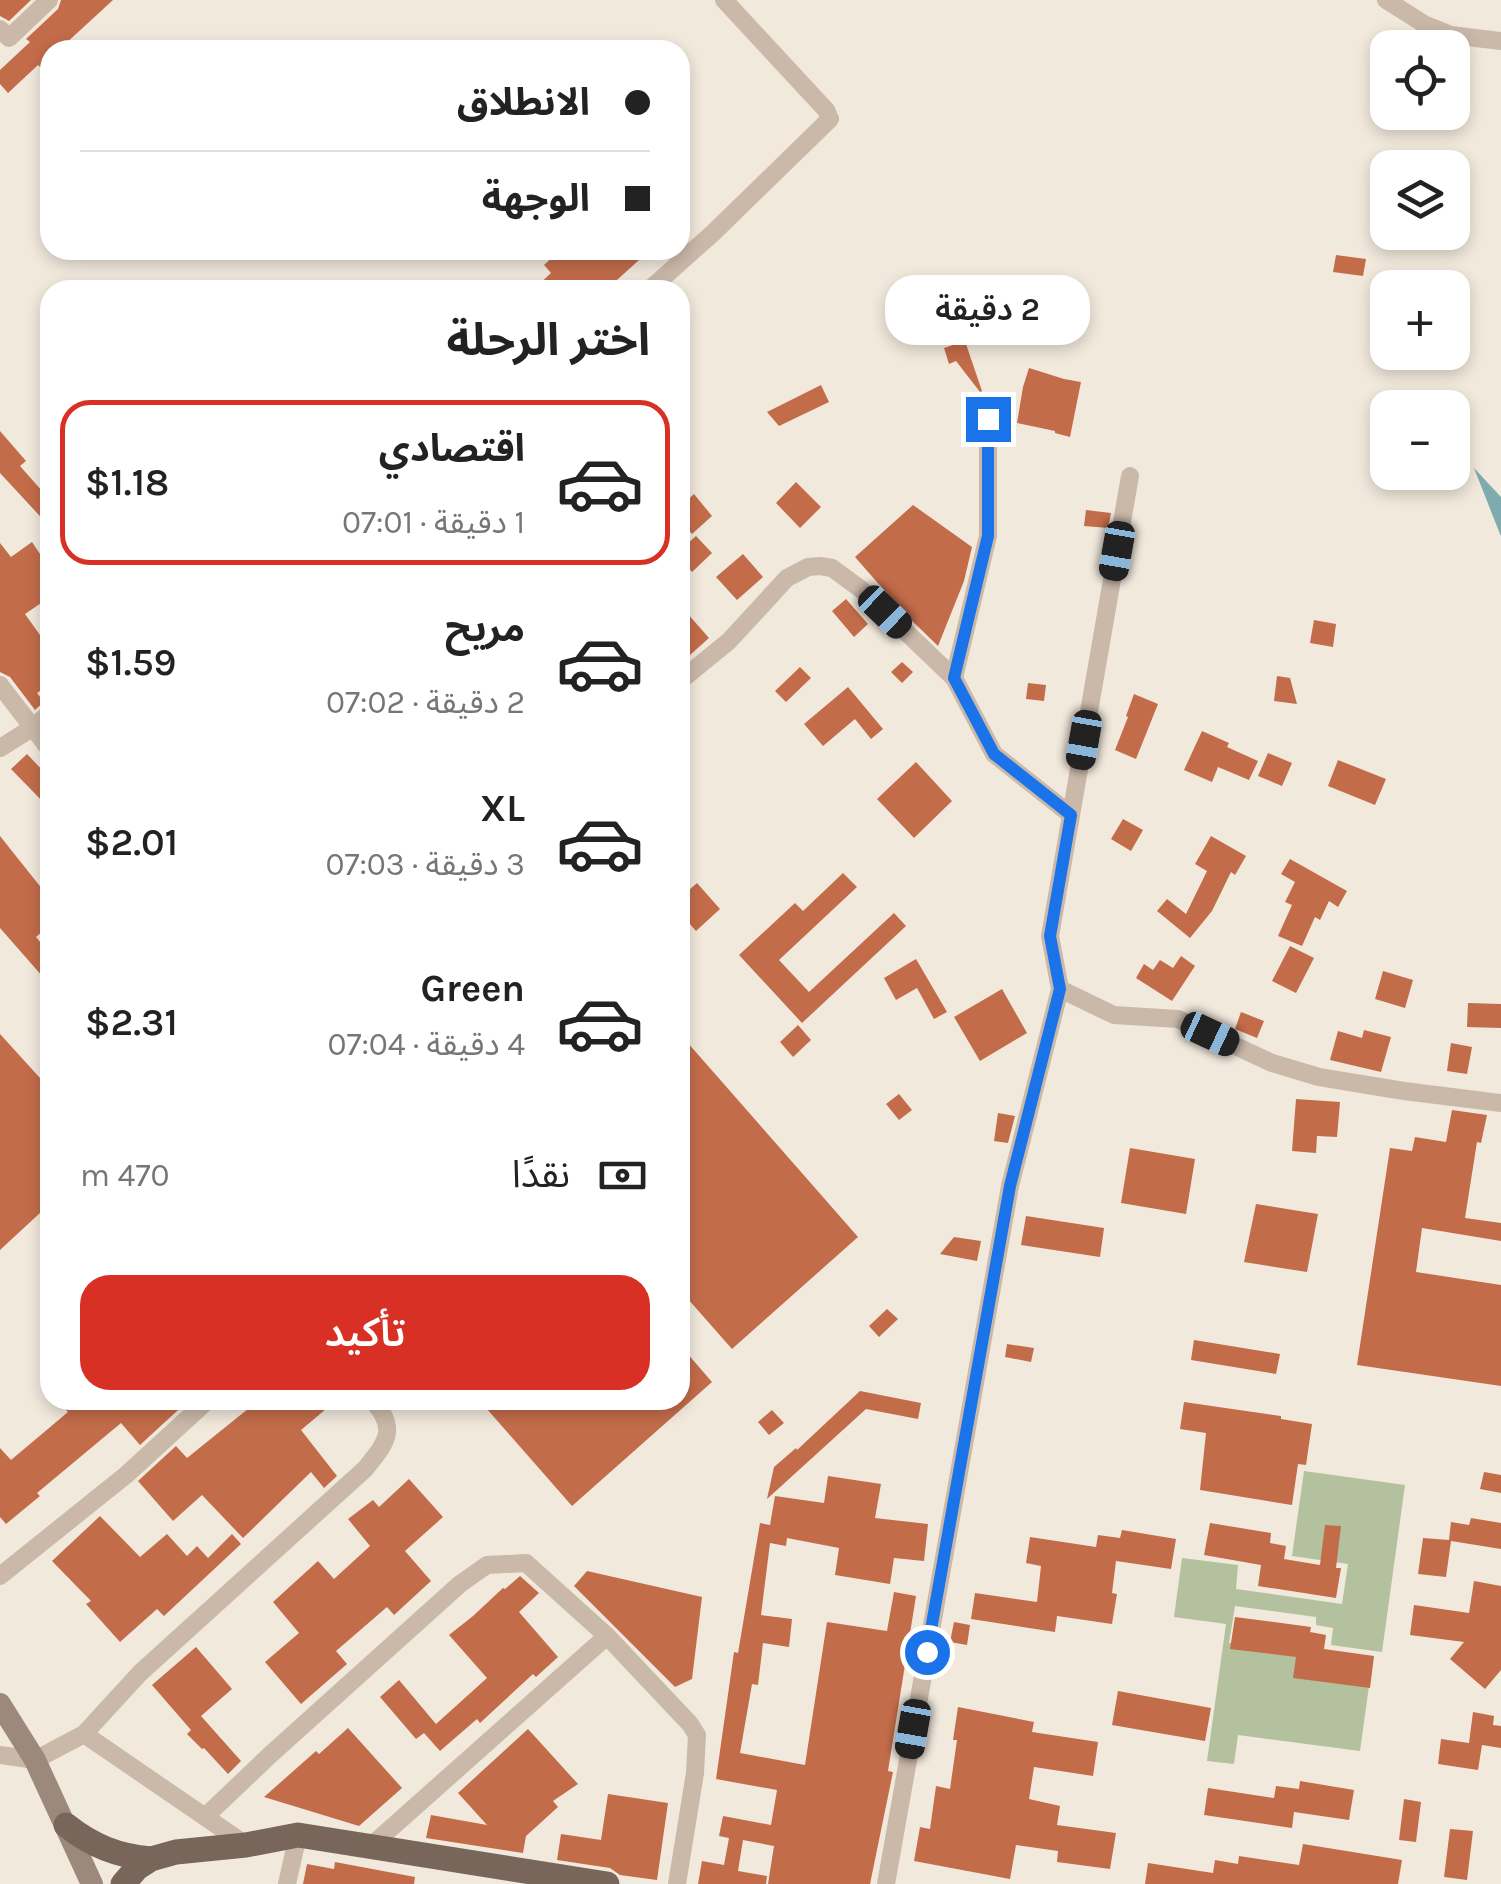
<!DOCTYPE html>
<html lang="ar">
<meta charset="utf-8">
<style>
:root{--surface:#fff;--page:#f6f6f6;--text:#222;--muted:#767676;--line:#e0e0e0;--accent:#d93025}
body{margin:0;font-family:Karla,"Noto Sans Arabic",sans-serif;background:var(--page);color:var(--text);direction:rtl;height:100vh;display:flex;flex-direction:column;font-size:38px;white-space:nowrap}
*{box-sizing:border-box;margin:0}
p{font-size:32px;color:var(--muted)}
.icon{flex:none;width:55px;height:55px;fill:none;stroke:currentColor;stroke-width:2;stroke-linecap:round;stroke-linejoin:round}
.map{position:relative;flex:1;overflow:hidden;direction:ltr}
.side{position:absolute;left:40px;top:280px;width:650px;height:1130px;display:flex;flex-direction:column;background:var(--surface);border-radius:30px;box-shadow:0 5px 15px #0003;direction:rtl}
.side>*{flex:none}
.top-card{position:absolute;left:40px;top:40px;width:650px;height:220px;border-radius:30px;box-shadow:0 5px 15px #0003;direction:rtl;display:grid;align-content:center;height:220px;padding:0 40px;background:var(--surface)}
.buttons{position:absolute;left:1370px;top:30px;display:grid;gap:20px}
.buttons a{display:grid;place-items:center;width:100px;height:100px;border-radius:20px;background:var(--surface);box-shadow:0 5px 15px #0003;font-size:50px}
.end{position:absolute;width:45px;height:45px;margin:-22px;border:12px solid #1a73e8;background:#fff;box-shadow:0 0 0 5px #fff}
.from{border-radius:50%}
.bubble{position:absolute;height:70px;border-radius:30px;background:var(--surface);box-shadow:0 5px 15px #0003;font-size:32px;font-weight:600;line-height:70px;text-align:center;direction:rtl}
.car{position:absolute;width:30px;height:60px;margin:-30px -15px;border-radius:12px;box-shadow:0 0 8px 2px #0007;background:linear-gradient(#222 24%,#8ab4d8 0 40%,#222 0 76%,#8ab4d8 0 86%,#222 0)}
.top-card b{display:flex;align-items:center;gap:35px;height:95px;font-size:38px}
.top-card b+b{border-top:2px solid var(--line)}
.top-card i{width:25px;height:25px;background:var(--text)}
ul{padding:0;list-style:none}
li{display:flex;align-items:center;gap:30px;height:165px;margin:0 20px 15px;padding:0 20px;border:5px solid transparent;border-radius:30px}
li div{flex:1}
li b{display:block;font-size:38px}
li em{font-style:normal;font-weight:600}
li.active{border-color:var(--accent)}
li>.icon{width:90px;height:90px;stroke-width:1.5}
h2{padding:0 40px;font-size:45px;line-height:120px}
.pay{display:flex;align-items:center;gap:25px;height:110px;padding:0 40px;font-size:38px}
.pay p{margin-inline-start:auto}
.button{display:flex;gap:20px;margin-top:auto;padding:20px 40px}
.button a{flex:1;height:115px;border-radius:30px;background:var(--accent);color:#fff;font-size:40px;font-weight:600;line-height:115px;text-align:center}
.map>svg:first-child{display:block}
.green{fill:#b4c19e}
.water{fill:#7dabae}
.building{fill:#c36c4a}
.lines{fill:none;stroke-linecap:round;stroke-linejoin:round}
.street{stroke:#cab9a9;stroke-width:18}
.secondary{stroke:#9d897b;stroke-width:22}
.primary{stroke:#79665a;stroke-width:25}
.route{stroke:#1a73e8;stroke-width:12}
</style>
<div class="map">
<svg width="1501" height="1884" viewBox="0 0 1501 1884">
<rect width="100%" height="100%" fill="#f2e9dd"/>
<path class="green" d="M1304,1471L1405,1485L1382,1652L1331,1645L1333,1628L1316,1625V1617L1235,1606L1229,1643L1299,1653L1369,1686L1360,1751L1238,1735L1234,1764L1207,1761L1226,1624L1174,1617L1182,1558L1238,1565L1236,1589L1342,1604L1348,1564L1292,1556Z"/>
<path class="water" d="M1474,468L1501,497V536L1500,534Z"/>
<path class="building" d="M0,0H31L9,21L0,16Z
M61,0H113L63,46L58,50H50V58L40,67L38,65L8,93L0,84V70L30,42L26,39L58,9Z
M560,250H650L606,290H533L551,273L544,265Z
M1336,255L1366,259L1363,276L1333,272Z
M935,302L942,317L928,323L921,308Z
M965,341L982,391L980,392L956,361L949,364L944,348Z
M1029,368L1064,379L1081,382L1070,437L1055,433V431L1017,423L1023,387Z
M821,385L829,402L779,426L767,412Z
M0,431L26,461L20,466L50,500V527L0,473Z
M796,482L821,507L800,528L776,503Z
M694,494L712,516L692,534L680,520V507Z
M913,505L972,547L964,581L938,646L905,614L855,557Z
M1086,510L1111,513L1108,528L1084,526Z
M696,536L712,553L692,572L680,559V550Z
M32,542L50,569V597L25,614L50,649V684L37,693L44,702L35,710L10,677L0,672V543L11,557Z
M743,554L763,577L737,600L716,577Z
M846,599L868,624L854,637L832,611Z
M680,605L709,638L680,664Z
M1314,620L1336,624L1333,647L1310,643Z
M902,662L913,672L902,683L891,672Z
M800,667L811,678L786,702L775,691Z
M1277,676L1290,678L1297,704L1274,701Z
M1028,683L1046,685L1044,701L1026,699Z
M848,687L883,729L871,739L855,719L823,746L804,724Z
M1134,694L1158,704L1136,759L1115,750L1128,717L1126,716Z
M1202,731L1229,743L1227,747L1258,761L1249,780L1218,767L1212,782L1184,770Z
M1268,753L1292,763L1282,786L1258,776Z
M27,754L50,778V809L11,769Z
M1338,760L1386,779L1375,805L1328,786Z
M916,762L952,801L914,838L877,799Z
M1123,819L1143,830L1131,851L1111,839Z
M0,836L43,890L50,884V925L36,937L50,954V985L0,928Z
M1211,836L1246,856L1235,875L1231,872L1212,911L1190,938L1157,911L1167,899L1186,914L1207,871L1195,864Z
M1290,859L1347,891L1338,907L1329,901L1320,920L1315,917L1302,946L1278,936L1292,905L1285,902L1295,882L1281,874Z
M843,873L857,887L779,960L809,992L894,913L906,926L802,1023L739,955L795,903L803,911Z
M697,883L720,909L696,931L680,913V898Z
M1290,946L1314,958L1296,993L1272,981Z
M1181,956L1195,966L1172,1001L1136,978L1144,964L1153,970L1160,960L1173,968Z
M916,959L947,1012L934,1019L917,988L896,1000L884,978Z
M1383,971L1413,980L1405,1008L1375,999Z
M1002,989L1027,1033L980,1061L954,1017Z
M1468,1003L1501,1004V1028L1467,1027Z
M1241,1012L1264,1021L1257,1038L1235,1029Z
M798,1025L811,1040L793,1057L780,1042Z
M1364,1030L1391,1037L1381,1072L1330,1060L1338,1031L1362,1038Z
M0,1034L50,1089V1225L40,1213L0,1250Z
M680,1034L858,1237L732,1349L680,1290Z
M1451,1043L1472,1047L1467,1074L1447,1071Z
M899,1094L912,1110L899,1120L886,1104Z
M1296,1099L1340,1102L1337,1137L1317,1136L1316,1153L1292,1151Z
M1452,1110L1487,1115L1481,1143L1477,1142L1465,1218L1501,1223V1241L1422,1228L1416,1272L1501,1285V1386L1357,1365L1390,1148L1412,1151L1415,1137L1446,1142Z
M998,1113L1015,1116L1008,1143L994,1141Z
M1130,1148L1195,1159L1186,1214L1121,1203Z
M1256,1204L1318,1214L1307,1272L1244,1262Z
M1026,1216L1104,1228L1100,1257L1021,1245Z
M954,1237L981,1241L977,1261L940,1254Z
M887,1309L898,1319L879,1337L869,1326Z
M1194,1340L1280,1354L1276,1374L1191,1360Z
M1007,1344L1034,1348L1031,1362L1005,1357Z
M680,1345L712,1382L572,1506L479,1400H680Z
M860,1391L921,1403L918,1419L866,1409L767,1499L774,1467L796,1448L797,1450Z
M75,1400H189L140,1445L121,1423L37,1493L40,1496L6,1524L0,1517V1448L11,1460L68,1412L65,1409Z
M259,1400H319L326,1409L301,1430L337,1476L324,1488L311,1472L243,1538L202,1495L173,1521L138,1481L176,1446L187,1458Z
M1184,1402L1281,1416V1419L1312,1424L1306,1465L1298,1464L1292,1505L1200,1490L1206,1433L1180,1429Z
M772,1410L784,1423L769,1435L758,1422Z
M1484,1472L1501,1475V1493L1480,1489Z
M828,1476L881,1484L875,1518L928,1524L924,1561L894,1558L890,1584L835,1575L839,1548L787,1538L786,1546L770,1543L761,1615L792,1619L789,1647L763,1643L758,1685L752,1684L740,1753L805,1765L827,1622L887,1631L894,1592L916,1596L888,1771L893,1772L870,1884H768L774,1846L743,1840L738,1871L767,1876L766,1884H698L702,1861L724,1865L729,1838L719,1836L723,1816L771,1825L777,1790L716,1779L734,1652L738,1653L760,1523L770,1525L775,1496L824,1503Z
M409,1479L443,1517L405,1551L431,1581L394,1615L387,1607L336,1651L347,1664L301,1704L265,1662L299,1633L273,1602L318,1561L334,1579L370,1546L348,1519L373,1500L379,1507Z
M100,1516L140,1557L167,1534L187,1556L197,1546L208,1558L232,1534L241,1544L164,1616L157,1609L120,1642L86,1604L91,1601L52,1561Z
M1471,1518L1501,1523V1549L1451,1541L1446,1577L1418,1574L1423,1538L1449,1540L1451,1522L1469,1525Z
M1210,1523L1271,1533L1270,1543L1286,1546L1284,1559L1320,1565L1325,1525L1341,1526L1336,1568H1341L1336,1598L1258,1586L1261,1565L1204,1555Z
M1122,1530L1176,1539L1171,1569L1116,1561L1112,1593L1117,1594L1112,1624L1057,1616L1055,1632L971,1619L975,1593L1037,1602L1041,1566L1026,1563L1030,1537L1096,1547L1098,1535L1120,1538Z
M587,1571L702,1597L692,1679L675,1687L574,1586Z
M520,1576L539,1593L519,1612L558,1657L536,1677L533,1674L480,1723L477,1719L440,1751L424,1733L416,1739L380,1697L399,1680L436,1724L487,1678L449,1635L473,1616L503,1588L505,1589Z
M1474,1581L1501,1586V1670L1485,1689L1450,1659L1464,1642L1410,1635L1414,1605L1469,1613Z
M1235,1617L1311,1627L1310,1632L1326,1635L1324,1649L1374,1656L1370,1688L1293,1678L1296,1657L1230,1649Z
M954,1622L970,1625L967,1645L950,1642Z
M196,1647L232,1689L201,1716L241,1761L228,1774L204,1748L202,1749L187,1734L191,1730L152,1685Z
M1118,1691L1211,1708L1205,1741L1112,1725Z
M958,1707L1034,1722L1032,1732L1098,1742L1093,1776L1034,1767L1029,1799L1060,1806L1057,1825L1116,1833L1110,1869L1057,1862L1058,1851L1016,1845L1010,1879L914,1861L920,1827L930,1829L936,1786L950,1789L957,1740H953Z
M1473,1712L1494,1716L1493,1725L1501,1726V1748L1482,1745L1478,1770L1438,1764L1441,1739L1469,1743Z
M348,1728L402,1788L359,1826L264,1797L316,1751L319,1754Z
M528,1729L578,1784L553,1801L558,1807L526,1836L523,1853L426,1838L431,1815L487,1825L458,1793Z
M1300,1781L1354,1790L1349,1820L1294,1812L1292,1828L1204,1815L1208,1788L1274,1798L1276,1786L1299,1789Z
M608,1794L668,1803L657,1880L620,1875L610,1868L557,1860L561,1834L601,1840Z
M1404,1799L1421,1802L1416,1842L1399,1840Z
M1450,1829L1473,1831L1467,1880L1444,1877Z
M1303,1844L1402,1860L1398,1884H1145L1148,1863L1213,1873L1215,1860L1238,1864L1239,1856L1299,1865Z
M335,1862L415,1877L414,1884H303L307,1864L334,1869Z"/>
<g class="lines">
<path class="street" d="M1386,0L1424,24L1451,35L1501,41
M0,29L9,38L49,0
M649,290L713,233L830,119L826,110L724,0
M954,678L988,536V419
M680,681L729,641L787,578L808,567L820,566L832,568L862,590L954,678L994,754L1071,815
M0,685L50,750
M0,748L32,728L50,713
M1060,989L1114,1015L1178,1019L1272,1063L1319,1077L1404,1091L1501,1103
M0,1576L126,1475L208,1400
M84,1734L246,1845
M0,1755L35,1760L84,1734L140,1673L365,1469C386,1443 399,1429 372,1400
M206,1816L270,1755L460,1584L487,1565L526,1563L607,1636L690,1724L697,1735L695,1773L677,1884
M372,1845L607,1636
M287,1884L298,1835
M886,1884L1010,1186L1060,989L1050,936L1130,476"/>
<path class="secondary" d="M0,1704L35,1760L92,1884"/>
<path class="primary" d="M66,1825C92,1846 118,1856 151,1859
M123,1884L137,1868L151,1859L176,1852L246,1845L298,1835L607,1884"/>
</g>
<g class="lines">
<path class="route" d="M927,1652L1010,1186L1060,989L1050,936L1071,815L994,754L954,678L988,536V419"/>
</g>
</svg>
<div class="buttons">
<a><svg class="icon" aria-label="locate" viewBox="0 0 24 24"><circle cx="12" cy="12" r="6"/><path d="M12 2v4M12 18v4M2 12h4M18 12h4"/></svg></a>
<a><svg class="icon" aria-label="layers" viewBox="0 0 24 24"><path d="M12 4l9 5-9 5-9-5zM3 14l9 5 9-5"/></svg></a>
<a>+</a>
<a>−</a>
</div>
<i class="end from" style="left:927px;top:1652px"></i>
<i class="end" style="left:988px;top:419px"></i>
<div class="bubble" style="left:885px;top:275px;width:205px">2 دقيقة</div>
<i class="car" style="left:1117px;top:551px;rotate:190deg"></i>
<i class="car" style="left:885px;top:612px;rotate:134deg"></i>
<i class="car" style="left:1084px;top:740px;rotate:190deg"></i>
<i class="car" style="left:1210px;top:1034px;rotate:115deg"></i>
<i class="car" style="left:913px;top:1729px;rotate:190deg"></i>
<div class="top-card">
<b><i class="from"></i>الانطلاق</b>
<b><i></i>الوجهة</b>
</div>
<section class="side">
<h2>اختر الرحلة</h2>
<ul>
<li class="active"><svg class="icon" aria-label="car" viewBox="0 0 24 24"><path d="M5 17H2v-5l4-1 3-4h7l3 4 3 1v5h-3M9 17h6M6 11h13"/><circle cx="7" cy="17" r="2"/><circle cx="17" cy="17" r="2"/></svg><div><b>اقتصادي</b><p>1 دقيقة · 07:01</p></div><em>$1.18</em></li>
<li><svg class="icon" aria-label="car" viewBox="0 0 24 24"><path d="M5 17H2v-5l4-1 3-4h7l3 4 3 1v5h-3M9 17h6M6 11h13"/><circle cx="7" cy="17" r="2"/><circle cx="17" cy="17" r="2"/></svg><div><b>مريح</b><p>2 دقيقة · 07:02</p></div><em>$1.59</em></li>
<li><svg class="icon" aria-label="car" viewBox="0 0 24 24"><path d="M5 17H2v-5l4-1 3-4h7l3 4 3 1v5h-3M9 17h6M6 11h13"/><circle cx="7" cy="17" r="2"/><circle cx="17" cy="17" r="2"/></svg><div><b>XL</b><p>3 دقيقة · 07:03</p></div><em>$2.01</em></li>
<li><svg class="icon" aria-label="car" viewBox="0 0 24 24"><path d="M5 17H2v-5l4-1 3-4h7l3 4 3 1v5h-3M9 17h6M6 11h13"/><circle cx="7" cy="17" r="2"/><circle cx="17" cy="17" r="2"/></svg><div><b>Green</b><p>4 دقيقة · 07:04</p></div><em>$2.31</em></li>
</ul>
<div class="pay"><svg class="icon" aria-label="cash" viewBox="0 0 24 24"><path d="M3 7h18v10H3z"/><circle cx="12" cy="12" r="2"/></svg>نقدًا<p>470 m</p></div>
<div class="button"><a>تأكيد</a></div>
</section>
</div>
